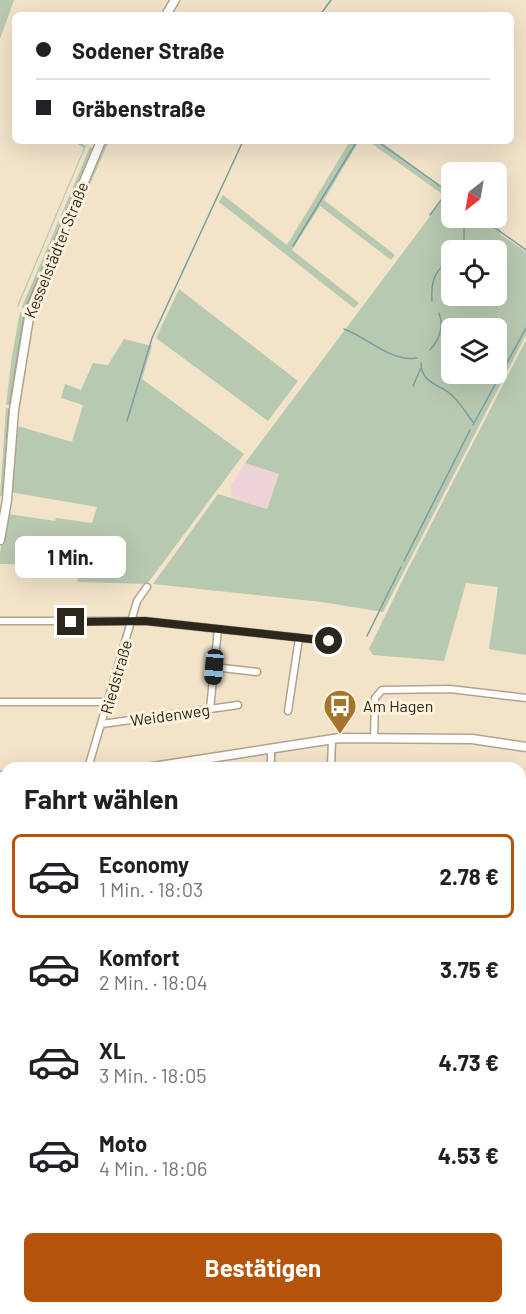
<!DOCTYPE html>
<html lang="de">
<meta charset="utf-8">
<style>
:root{--surface:#fff;--page:#f2f2f2;--text:#202124;--muted:#757577;--line:#e0e0e0;--accent:#b45309}
body{margin:0;font-family:Barlow,sans-serif;background:var(--page);color:var(--text);height:100vh;display:flex;flex-direction:column;font-size:22px;white-space:nowrap}
*{box-sizing:border-box;margin:0}
p{font-size:20px;color:var(--muted)}
.icon{flex:none;width:33px;height:33px;fill:none;stroke:currentColor;stroke-width:2;stroke-linecap:round;stroke-linejoin:round}
.map{position:relative;flex:1;overflow:hidden}
.details{position:absolute;left:0px;top:762px;width:526px;height:552px;display:flex;flex-direction:column;background:var(--surface);border-radius:18px 18px 0 0;box-shadow:0 6px 24px #0002}
.details>*{flex:none}
.guide{position:absolute;left:12px;top:12px;width:502px;height:132px;border-radius:9px;box-shadow:0 6px 24px #0002;display:grid;align-content:center;height:132px;padding:0 24px;background:var(--surface)}
.needle{width:39px;rotate:211deg}
.controls{position:absolute;left:441px;top:162px;display:grid;gap:12px}
.controls a{display:grid;place-items:center;width:66px;height:66px;border-radius:9px;background:var(--surface);box-shadow:0 6px 24px #0002;font-size:30px}
.end{position:absolute;width:27px;height:27px;margin:-14px;border:8px solid #2c271d;background:#fff;box-shadow:0 0 0 3px #fff}
.from{border-radius:50%}
.bubble{position:absolute;height:42px;border-radius:9px;background:var(--surface);box-shadow:0 6px 24px #0002;font-size:20px;font-weight:700;line-height:42px;text-align:center}
.car{position:absolute;width:18px;height:36px;margin:-18px -9px;border-radius:8px;box-shadow:0 0 4px 2px #0007;background:linear-gradient(#222 24%,#8ab4d8 0 40%,#222 0 76%,#8ab4d8 0 86%,#222 0)}
.guide b{display:flex;align-items:center;gap:21px;height:57px;font-size:22px}
.guide b+b{border-top:2px solid var(--line)}
.guide i{width:15px;height:15px;background:var(--text)}
ul{padding:0;list-style:none}
li{display:flex;align-items:center;gap:18px;height:84px;margin:0 12px 9px;padding:0 12px;border:3px solid transparent;border-radius:9px}
li div{flex:1}
li b{display:block;font-size:22px}
li em{font-style:normal;font-weight:700}
li.selected{border-color:var(--accent)}
li>.icon{width:54px;height:54px;stroke-width:1.5}
h2{padding:0 24px;font-size:27px;line-height:72px}
.action{display:flex;gap:12px;margin-top:auto;padding:12px 24px}
.action a{flex:1;height:69px;border-radius:9px;background:var(--accent);color:#fff;font-size:24px;font-weight:700;line-height:69px;text-align:center}
.map>svg:first-child{display:block}
.industrial{fill:#eed3d8}
.green{fill:#b8c9b1;fill-rule:evenodd}
.lines{fill:none;stroke-linecap:round;stroke-linejoin:round}
.stream{stroke:#799ea3;stroke-width:1.5}
.street-casing{stroke:#b2a48b;stroke-width:9}
.secondary-casing{stroke:#b2a48b;stroke-width:11}
.street{stroke:#fff;stroke-width:6}
.secondary{stroke:#fff;stroke-width:8}
.route{stroke:#2c271d;stroke-width:8}
.labels{text-anchor:middle;stroke-width:6;stroke-linejoin:round;paint-order:stroke}
.street-label{font-size:16px;fill:#2c271d;stroke:#fdf1db}
.poi-label{font-size:16px;fill:#2c271d;stroke:#fdf1db;text-anchor:start}
</style>
<div class="map">
<svg width="526" height="1314" viewBox="0 0 526 1314">
<rect width="100%" height="100%" fill="#f2e3c9"/>
<path class="industrial" d="M245,463L279,474L266,510L232,498L231,485Z"/>
<path class="green" d="M0,0H14L0,39Z
M72,141H77L86,146L18,307L17,306L84,148Z
M104,141H109L43,292L37,311L32,310Z
M350,141H359L324,200L395,255L391,260L320,206L292,250L359,303L354,308L219,202L223,195L287,245Z
M368,141H380L445,189L442,194Z
M90,147L95,150L28,307L23,308L22,307Z
M449,191L451,193L452,218H485L501,230L500,234L526,252V335L383,612L322,602L153,584L218,494L267,509L279,474L245,463ZM459,249L496,250V296H452L451,263L446,262L451,255L452,250ZM452,328H496V374H452Z
M179,289L298,381L268,421L156,338Z
M20,312H27L11,405H6L12,356Z
M124,339L152,346L142,379L244,454L147,584L77,582L81,565L0,564V553L8,514L55,521L56,518L92,523L97,507L10,492L14,425L72,442L83,405L61,398L65,384L81,390L93,363L108,365Z
M526,340V655L489,649L498,587L466,583L444,661L373,655L369,649L406,573Z
M6,408L11,409L5,496H0Z"/>
<g class="lines">
<path class="stream" d="M320,15L331,0
M377,141L443,188
M451,195H452
M442,199L451,217L464,225V241L461,249
M430,215L447,192
M481,218L526,250
M293,246L357,141
M432,301C431,285 433,273 446,263
M26,307L75,192
M344,329C369,338 390,362 417,358
M430,350C440,339 444,327 439,313
M421,363C421,381 436,384 448,392C458,399 466,413 473,422
M413,386L421,368
M10,403L24,317
M127,421L152,338L243,141
M473,425L526,328
M3,494L9,410
M0,515L2,504
M404,561L470,430
M367,636L401,567
M280,1308L283,1314"/>
<g class="street-casing">
<path id="street" d="M0,621H145L329,641
M214,667L257,672
M0,702H108
M210,709L218,629
M288,711L299,638
M102,724L238,705
M374,738L375,698L382,690L450,689L526,698
M271,748V768
M88,768L137,601L147,587
M331,768L332,739
M520,803L526,799
M520,833L524,843L520,867
M0,852L6,850
M0,921L6,934
M520,934H526
M0,976L6,957
M0,990L6,991
M0,1031L6,1035
M0,1081L6,1087
M316,1314L326,1308"/>
</g>
<g class="secondary-casing">
<path id="secondary" d="M166,15L175,0
M0,540L7,500L14,410L30,311L101,141
M146,768L340,738L472,739L526,747
M0,776H6"/>
</g>
<use href="#street" class="street"/>
<use href="#secondary" class="secondary"/>
</g>
<g class="lines">
<path class="route" d="M71,622L145,621L329,641"/>
</g>
<defs>
<g id="bus-pin" transform="scale(1.725)"><path d="M0 17L-7.5 6A9.5 9.5 0 1 1 7.5 6Z" fill="#a6732a" stroke="#fdf1db"/><path d="M-5-6H5V4H4V6H2V4H-2V6H-4V4H-5ZM-3.5-4V0h7V-4ZM-3.5 1.2v1.5H-2V1.2ZM2 1.2v1.5H3.5V1.2Z" fill="#fff"/></g>
</defs>
<g fill-rule="evenodd">
<use href="#bus-pin" x="340" y="706"/>
</g>
<g class="labels">
<g class="street-label">
<text transform="translate(56 250) rotate(-68)" y="6">Kesselstädter Straße</text>
<text transform="translate(116 677) rotate(-74)" y="6">Riedstraße</text>
<text transform="translate(170 715) rotate(-8)" y="6">Weidenweg</text>
</g>
<g class="poi-label">
<text x="363" y="712">Am Hagen</text>
</g>
</g>
</svg>
<div class="controls">
<a><svg class="needle" viewBox="-14 -14 28 28"><path d="M0-13l5 13h-10z" fill="#e53935"/><path d="M0 13l5-13h-10z" fill="#757577"/></svg></a>
<a><svg class="icon" aria-label="locate" viewBox="0 0 24 24"><circle cx="12" cy="12" r="6"/><path d="M12 2v4M12 18v4M2 12h4M18 12h4"/></svg></a>
<a><svg class="icon" aria-label="layers" viewBox="0 0 24 24"><path d="M12 4l9 5-9 5-9-5zM3 14l9 5 9-5"/></svg></a>
</div>
<i class="end from" style="left:329px;top:641px"></i>
<i class="end" style="left:71px;top:622px"></i>
<div class="bubble" style="left:15px;top:536px;width:111px">1 Min.</div>
<i class="car" style="left:214px;top:667px;rotate:185deg"></i>
<div class="guide">
<b><i class="from"></i>Sodener Straße</b>
<b><i></i>Gräbenstraße</b>
</div>
<section class="details">
<h2>Fahrt wählen</h2>
<ul>
<li class="selected"><svg class="icon" aria-label="car" viewBox="0 0 24 24"><path d="M5 17H2v-5l4-1 3-4h7l3 4 3 1v5h-3M9 17h6M6 11h13"/><circle cx="7" cy="17" r="2"/><circle cx="17" cy="17" r="2"/></svg><div><b>Economy</b><p>1 Min. · 18:03</p></div><em>2.78 €</em></li>
<li><svg class="icon" aria-label="car" viewBox="0 0 24 24"><path d="M5 17H2v-5l4-1 3-4h7l3 4 3 1v5h-3M9 17h6M6 11h13"/><circle cx="7" cy="17" r="2"/><circle cx="17" cy="17" r="2"/></svg><div><b>Komfort</b><p>2 Min. · 18:04</p></div><em>3.75 €</em></li>
<li><svg class="icon" aria-label="car" viewBox="0 0 24 24"><path d="M5 17H2v-5l4-1 3-4h7l3 4 3 1v5h-3M9 17h6M6 11h13"/><circle cx="7" cy="17" r="2"/><circle cx="17" cy="17" r="2"/></svg><div><b>XL</b><p>3 Min. · 18:05</p></div><em>4.73 €</em></li>
<li><svg class="icon" aria-label="car" viewBox="0 0 24 24"><path d="M5 17H2v-5l4-1 3-4h7l3 4 3 1v5h-3M9 17h6M6 11h13"/><circle cx="7" cy="17" r="2"/><circle cx="17" cy="17" r="2"/></svg><div><b>Moto</b><p>4 Min. · 18:06</p></div><em>4.53 €</em></li>
</ul>
<div class="action"><a>Bestätigen</a></div>
</section>
</div>
